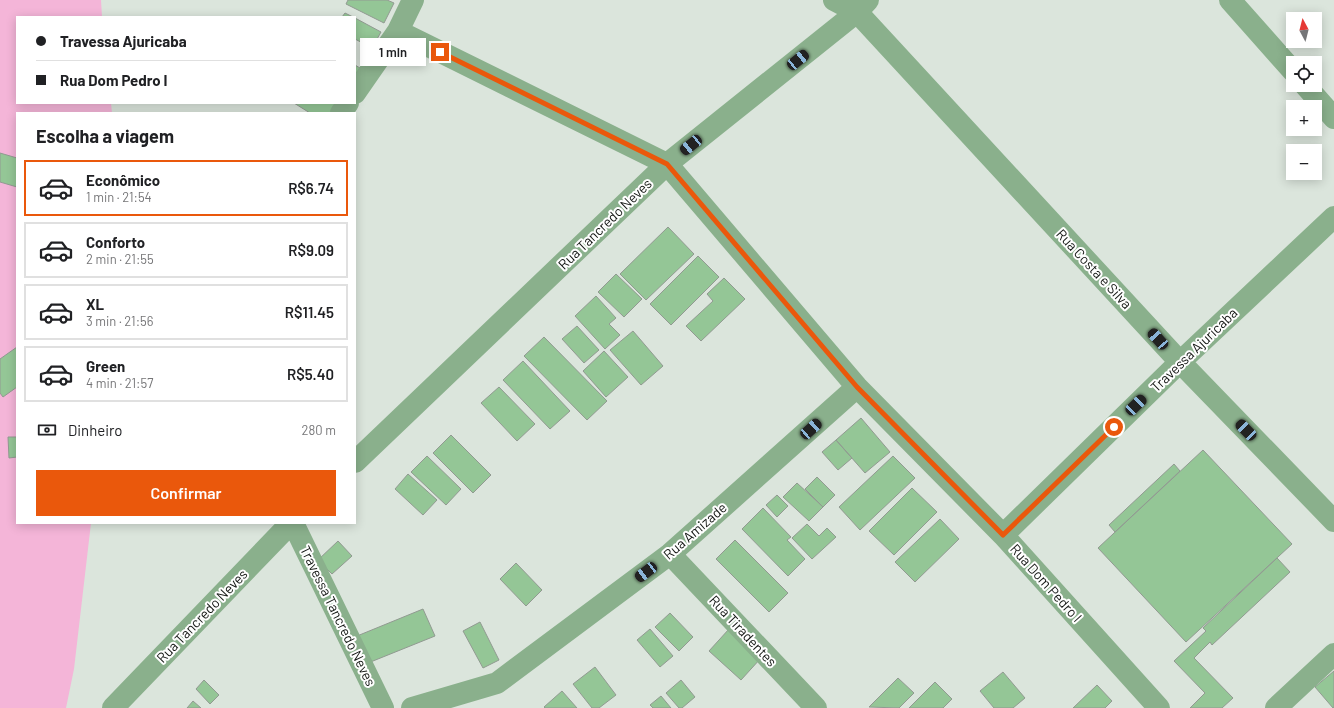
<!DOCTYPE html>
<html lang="pt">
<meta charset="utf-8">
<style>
:root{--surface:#fff;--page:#f6f6f6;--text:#202124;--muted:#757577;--line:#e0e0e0;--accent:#ea580c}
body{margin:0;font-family:Barlow,sans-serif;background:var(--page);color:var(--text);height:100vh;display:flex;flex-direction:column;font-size:15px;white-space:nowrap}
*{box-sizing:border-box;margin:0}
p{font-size:13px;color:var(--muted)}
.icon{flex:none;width:22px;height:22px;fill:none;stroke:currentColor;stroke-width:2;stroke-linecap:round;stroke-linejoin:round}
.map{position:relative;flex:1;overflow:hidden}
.drawer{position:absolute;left:16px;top:112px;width:340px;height:412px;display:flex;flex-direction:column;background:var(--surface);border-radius:0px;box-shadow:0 2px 10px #0003}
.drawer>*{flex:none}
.hud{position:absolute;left:16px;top:16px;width:340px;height:88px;border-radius:0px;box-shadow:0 2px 10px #0003;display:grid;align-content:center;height:88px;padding:0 20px;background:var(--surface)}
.needle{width:26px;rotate:353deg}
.controls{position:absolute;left:1286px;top:12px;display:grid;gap:8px}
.controls a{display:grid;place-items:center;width:36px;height:36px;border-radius:0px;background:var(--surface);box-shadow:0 2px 10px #0003;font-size:20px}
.end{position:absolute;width:18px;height:18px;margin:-9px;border:5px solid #ea580c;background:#fff;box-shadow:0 0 0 2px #fff}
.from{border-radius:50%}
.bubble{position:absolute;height:28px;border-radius:0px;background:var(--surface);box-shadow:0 2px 10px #0003;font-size:13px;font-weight:600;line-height:28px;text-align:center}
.car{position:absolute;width:12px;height:24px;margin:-12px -6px;border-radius:5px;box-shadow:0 0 3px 1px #0007;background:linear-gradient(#222 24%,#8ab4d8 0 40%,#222 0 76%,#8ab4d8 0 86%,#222 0)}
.hud b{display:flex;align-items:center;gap:14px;height:38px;font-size:15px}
.hud b+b{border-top:1px solid var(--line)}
.hud i{width:10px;height:10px;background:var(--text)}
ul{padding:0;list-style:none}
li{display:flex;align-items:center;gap:12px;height:56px;margin:0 8px 6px;padding:0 12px;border:2px solid var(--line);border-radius:0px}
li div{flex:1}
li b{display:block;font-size:15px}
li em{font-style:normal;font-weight:600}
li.active{border-color:var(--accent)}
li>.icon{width:36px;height:36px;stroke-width:1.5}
h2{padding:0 20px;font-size:18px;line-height:48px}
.pay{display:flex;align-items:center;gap:10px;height:44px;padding:0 20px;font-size:15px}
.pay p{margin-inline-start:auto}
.cta{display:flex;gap:8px;margin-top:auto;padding:8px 20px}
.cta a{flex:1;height:46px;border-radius:0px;background:var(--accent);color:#fff;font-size:16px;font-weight:600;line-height:46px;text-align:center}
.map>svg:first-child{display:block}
.water{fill:#f4b5d8}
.building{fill:#94c696;stroke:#919a91}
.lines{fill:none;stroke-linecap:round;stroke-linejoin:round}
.minor{stroke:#8ab08c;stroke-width:22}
.route{stroke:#ea580c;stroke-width:5}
.labels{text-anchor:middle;stroke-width:4;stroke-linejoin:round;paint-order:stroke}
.street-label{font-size:14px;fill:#111411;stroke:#fff}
</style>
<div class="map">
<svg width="1334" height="708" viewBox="0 0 1334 708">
<rect width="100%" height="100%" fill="#dbe5dc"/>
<path class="water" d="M0,0H101L102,17H17V103H111L112,113H17V523H91L74,669L66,708H0Z"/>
<path class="building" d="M348,0H387L394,3L384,23L346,4Z
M345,13L353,17H342Z
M355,18L381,32L372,48L355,39Z
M355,65L360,68L355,79Z
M294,103H341L335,113H310Z
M0,153L17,158V187L0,182Z
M668,227L694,254L646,300L620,274Z
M698,256L719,277L671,325L650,304Z
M616,274L642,299L624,317L598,292Z
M724,278L745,299L701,341L686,326L713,301L707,294Z
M596,296L616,318L609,324L620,335L605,349L575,316Z
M577,326L599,350L584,363L562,339Z
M633,331L663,366L641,385L610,350Z
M544,337L607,401L587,420L524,356Z
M17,347V387L3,397L0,393V359Z
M604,351L628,377L606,397L583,371Z
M523,361L570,411L550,429L503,380Z
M499,387L535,424L517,441L481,403Z
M861,418L890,452L865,473L836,440Z
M451,435L491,475L473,493L433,453Z
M8,437H17V457L9,458Z
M836,440L852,458L838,470L822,452Z
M1203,450L1292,544L1186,642L1098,548Z
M427,456L461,489L446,505L411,472Z
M893,456L915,478L860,530L839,507Z
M1174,464L1180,471L1115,532L1109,525Z
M408,474L437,500L423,515L395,489Z
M817,477L835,495L823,507L805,489Z
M797,483L823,507L809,521L783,497Z
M912,488L937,512L894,555L869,531Z
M777,495L788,506L777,517L766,505Z
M763,508L791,537L787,540L805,559L788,576L742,529Z
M940,519L959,539L915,582L895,562Z
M807,524L819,536L827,528L836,537L812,559L792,538Z
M735,540L788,593L769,612L716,559Z
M338,541L352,556L332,574L318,560Z
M1277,558L1290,572L1212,645L1210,642L1194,658L1233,698L1222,708H1190L1205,693L1174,661L1206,631L1203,628Z
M516,563L542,590L526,606L500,579Z
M423,609L435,636L368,663L357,636Z
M670,613L693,637L679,651L655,627Z
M480,622L499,660L483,668L463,631Z
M650,629L673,656L660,667L637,640Z
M729,629L761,658L741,680L709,651Z
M595,667L616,695L599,708H592L573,684Z
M1334,671V708H1333L1315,687Z
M1003,672L1025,698L1013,708H994L980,691Z
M898,678L914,693L899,708L869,707Z
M204,680L219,695L210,704L196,689Z
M681,680L695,697L682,708H679L666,693Z
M935,682L952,699L943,708H909Z
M1097,685L1112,701L1105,708H1073Z
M562,691L577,708H545L544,707Z
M661,696L671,708H653L650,705Z
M193,701L201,708H187Z"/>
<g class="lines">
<path class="minor" d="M834,0L857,12L1180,362L1334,521
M1230,0L1293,71
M398,31L667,164L857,387L1003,535L1159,708
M1305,85L1334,118
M355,93L398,31L413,0
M341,113L348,103
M355,462L667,164L857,12L868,0
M293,523L383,708
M1003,535L1180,362L1334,217
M670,554L816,708
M113,708L291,523
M412,708L497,683L670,554L857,387
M1276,708L1334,654"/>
</g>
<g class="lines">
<path class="route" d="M440,52L667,164L857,387L1003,535L1114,427"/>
</g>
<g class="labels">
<g class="street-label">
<text transform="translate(605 224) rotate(-44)" y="5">Rua Tancredo Neves</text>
<text transform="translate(1094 269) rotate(47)" y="5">Rua Costa e Silva</text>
<text transform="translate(1194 350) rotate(-44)" y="5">Travessa Ajuricaba</text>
<text transform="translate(695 531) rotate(-41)" y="5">Rua Amizade</text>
<text transform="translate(1046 583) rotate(48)" y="5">Rua Dom Pedro I</text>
<text transform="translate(202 616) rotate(-46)" y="5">Rua Tancredo Neves</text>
<text transform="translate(338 616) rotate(64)" y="5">Travessa Tancredo Neves</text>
<text transform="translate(743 631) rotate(47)" y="5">Rua Tiradentes</text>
</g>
</g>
</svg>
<div class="controls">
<a><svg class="needle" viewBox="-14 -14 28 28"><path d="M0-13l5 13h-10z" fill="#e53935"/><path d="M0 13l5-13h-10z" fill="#757577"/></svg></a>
<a><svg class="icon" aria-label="locate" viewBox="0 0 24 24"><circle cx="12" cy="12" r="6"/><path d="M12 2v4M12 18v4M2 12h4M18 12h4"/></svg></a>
<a>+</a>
<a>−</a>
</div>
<i class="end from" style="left:1114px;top:427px"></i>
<i class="end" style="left:440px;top:52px"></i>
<div class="bubble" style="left:360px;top:38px;width:66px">1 min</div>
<i class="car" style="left:798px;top:60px;rotate:51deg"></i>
<i class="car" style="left:691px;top:145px;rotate:231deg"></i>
<i class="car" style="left:1158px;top:339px;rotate:318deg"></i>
<i class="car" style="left:1136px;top:405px;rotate:46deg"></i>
<i class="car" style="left:811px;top:429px;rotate:48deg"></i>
<i class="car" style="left:1246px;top:430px;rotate:316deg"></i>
<i class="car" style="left:646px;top:572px;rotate:233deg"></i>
<div class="hud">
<b><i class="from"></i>Travessa Ajuricaba</b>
<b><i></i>Rua Dom Pedro I</b>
</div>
<section class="drawer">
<h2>Escolha a viagem</h2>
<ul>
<li class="active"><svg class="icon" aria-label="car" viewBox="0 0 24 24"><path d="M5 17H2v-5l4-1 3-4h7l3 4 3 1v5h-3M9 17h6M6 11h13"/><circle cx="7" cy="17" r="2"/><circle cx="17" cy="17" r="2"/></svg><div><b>Econômico</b><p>1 min · 21:54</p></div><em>R$6.74</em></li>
<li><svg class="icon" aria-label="car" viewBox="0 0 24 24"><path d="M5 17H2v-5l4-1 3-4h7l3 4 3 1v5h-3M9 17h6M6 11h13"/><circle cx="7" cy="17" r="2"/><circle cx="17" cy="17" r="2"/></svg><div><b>Conforto</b><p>2 min · 21:55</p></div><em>R$9.09</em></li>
<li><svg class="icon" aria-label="car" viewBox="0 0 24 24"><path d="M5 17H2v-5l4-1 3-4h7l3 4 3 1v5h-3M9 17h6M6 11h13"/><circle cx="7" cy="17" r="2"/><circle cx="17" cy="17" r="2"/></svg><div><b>XL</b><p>3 min · 21:56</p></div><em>R$11.45</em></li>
<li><svg class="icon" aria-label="car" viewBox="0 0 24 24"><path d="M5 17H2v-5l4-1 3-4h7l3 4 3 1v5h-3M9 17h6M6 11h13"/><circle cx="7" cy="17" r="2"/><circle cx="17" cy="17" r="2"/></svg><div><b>Green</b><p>4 min · 21:57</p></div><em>R$5.40</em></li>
</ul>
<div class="pay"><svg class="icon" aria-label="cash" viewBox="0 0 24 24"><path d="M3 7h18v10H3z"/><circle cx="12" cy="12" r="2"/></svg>Dinheiro<p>280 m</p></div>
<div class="cta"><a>Confirmar</a></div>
</section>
</div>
